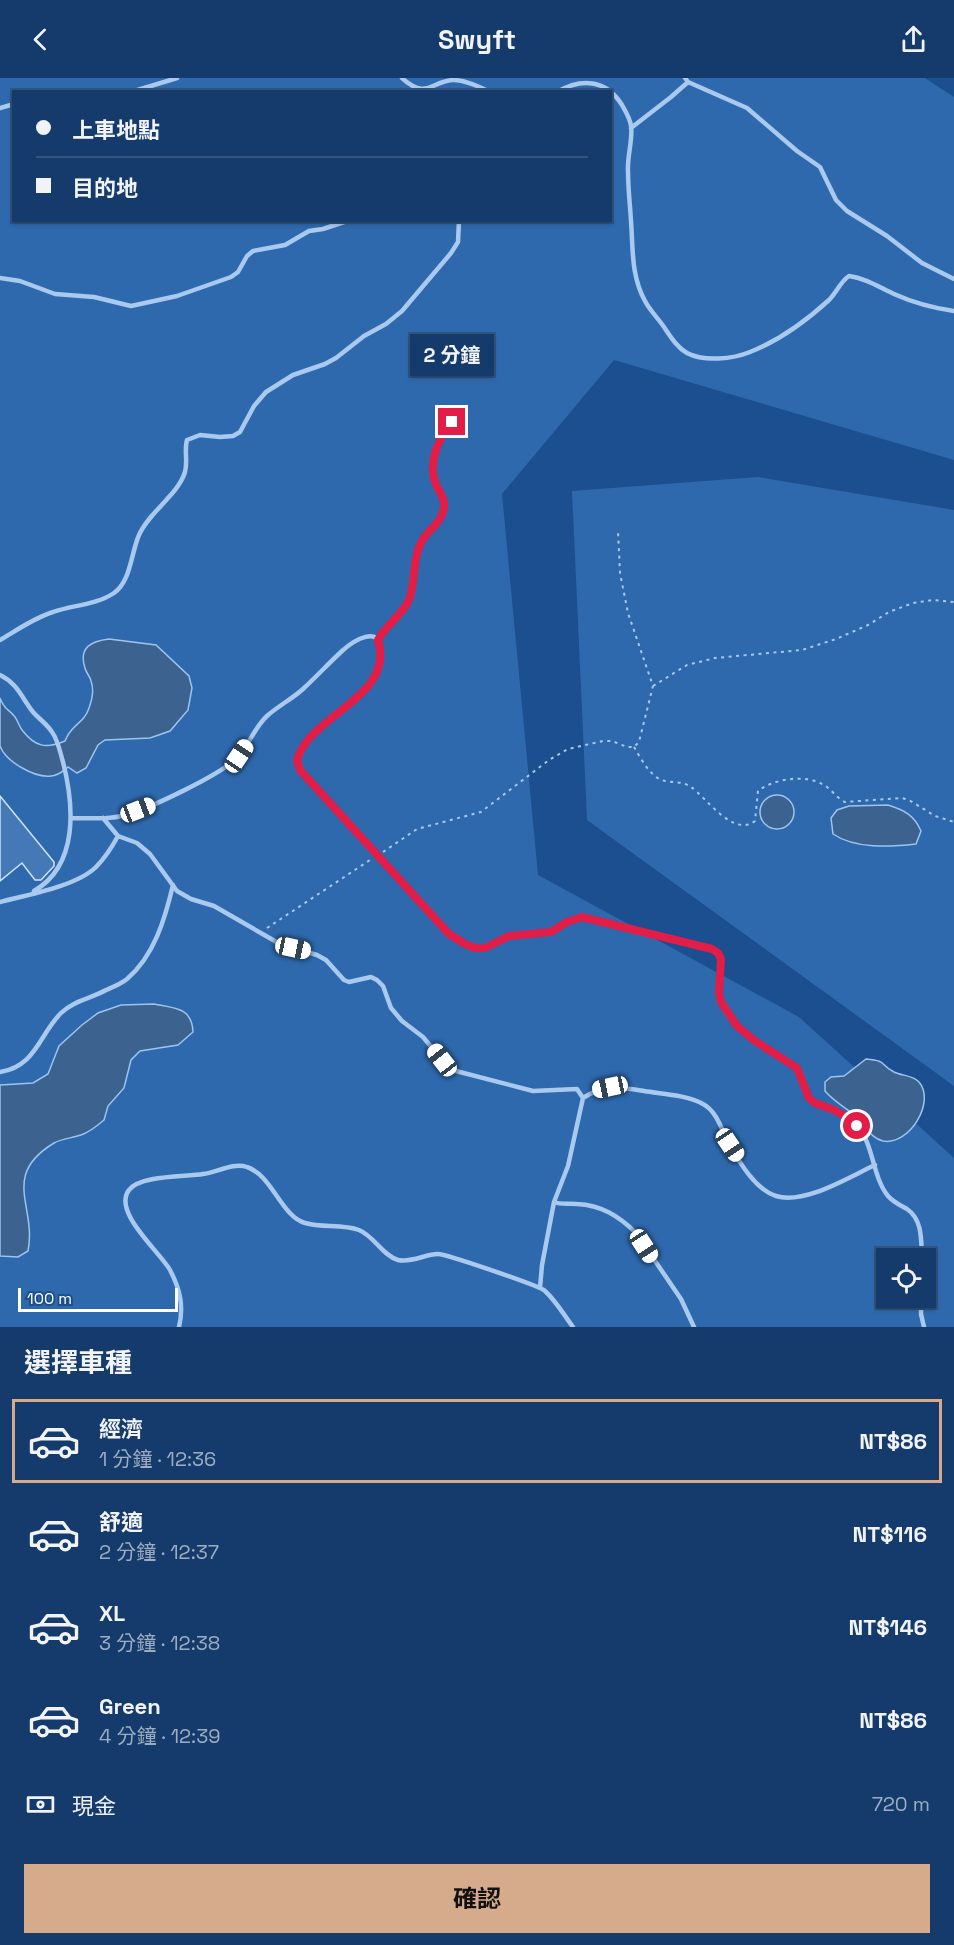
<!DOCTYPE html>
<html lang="zh-TW">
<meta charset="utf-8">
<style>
:root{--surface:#143b6b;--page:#214673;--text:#f1f3f6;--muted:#9dadc1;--line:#33557e;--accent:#d6ab8b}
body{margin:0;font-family:"Space Grotesk","Noto Sans TC",sans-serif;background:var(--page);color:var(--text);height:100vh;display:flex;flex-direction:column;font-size:22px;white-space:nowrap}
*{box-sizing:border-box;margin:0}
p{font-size:20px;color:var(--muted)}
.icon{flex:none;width:33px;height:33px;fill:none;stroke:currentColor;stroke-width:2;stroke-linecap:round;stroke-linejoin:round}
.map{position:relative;height:1249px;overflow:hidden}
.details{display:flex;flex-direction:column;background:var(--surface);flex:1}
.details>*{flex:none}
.banner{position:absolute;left:12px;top:12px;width:600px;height:132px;border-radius:0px;box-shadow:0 2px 4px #0004,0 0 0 2px var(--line);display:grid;align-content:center;height:132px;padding:0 24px;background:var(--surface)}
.buttons{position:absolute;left:876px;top:1170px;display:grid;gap:12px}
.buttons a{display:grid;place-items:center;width:60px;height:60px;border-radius:0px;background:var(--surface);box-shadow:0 2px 4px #0004,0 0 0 2px var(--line);font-size:30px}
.scale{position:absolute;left:18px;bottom:15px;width:160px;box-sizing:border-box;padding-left:6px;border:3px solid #fff;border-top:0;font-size:16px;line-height:21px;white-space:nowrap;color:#fff;-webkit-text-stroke:4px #1b4f8f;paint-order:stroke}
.end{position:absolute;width:27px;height:27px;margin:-14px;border:8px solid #e11d48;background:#fff;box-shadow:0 0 0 3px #fff}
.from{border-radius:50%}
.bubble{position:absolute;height:42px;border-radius:0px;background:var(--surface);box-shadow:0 2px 4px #0004,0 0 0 2px var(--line);font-size:20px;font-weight:700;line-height:42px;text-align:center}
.car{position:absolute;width:18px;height:36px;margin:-18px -9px;border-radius:8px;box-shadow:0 0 4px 2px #0007;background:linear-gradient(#fff 24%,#345 0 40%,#fff 0 76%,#345 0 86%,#fff 0)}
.banner b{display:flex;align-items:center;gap:21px;height:57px;font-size:22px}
.banner b+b{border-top:2px solid var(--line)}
.banner i{width:15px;height:15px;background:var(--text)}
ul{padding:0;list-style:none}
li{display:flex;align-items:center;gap:18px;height:84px;margin:0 12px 9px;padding:0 12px;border:3px solid transparent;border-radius:0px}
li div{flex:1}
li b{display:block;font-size:22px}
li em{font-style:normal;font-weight:700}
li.current{border-color:var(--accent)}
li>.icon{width:54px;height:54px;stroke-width:1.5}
h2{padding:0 24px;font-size:27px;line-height:72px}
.pay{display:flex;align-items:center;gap:15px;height:66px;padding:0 24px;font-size:22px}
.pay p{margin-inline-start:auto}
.cta{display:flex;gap:12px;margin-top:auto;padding:12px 24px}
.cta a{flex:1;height:69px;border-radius:0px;background:var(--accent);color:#111;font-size:24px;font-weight:700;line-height:69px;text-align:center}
header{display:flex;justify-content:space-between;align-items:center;height:78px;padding:0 24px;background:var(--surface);font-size:27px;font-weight:700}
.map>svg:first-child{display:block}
.green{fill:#2e69ad;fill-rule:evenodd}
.water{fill:#3c6290;stroke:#9cc4f0;stroke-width:1.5}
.building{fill:#4478b7;stroke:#cfe3fa;stroke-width:1.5}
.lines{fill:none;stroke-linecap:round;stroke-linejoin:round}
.path{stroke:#a9c9ee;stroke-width:2;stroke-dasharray:3 4.5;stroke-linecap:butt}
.service{stroke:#a9c9ee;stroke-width:4.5}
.service-bridge{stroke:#a9c9ee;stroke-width:4.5}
.route{stroke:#e11d48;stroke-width:8}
</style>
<header><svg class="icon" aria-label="back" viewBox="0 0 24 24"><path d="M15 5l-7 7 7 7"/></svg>Swyft<svg class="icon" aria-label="share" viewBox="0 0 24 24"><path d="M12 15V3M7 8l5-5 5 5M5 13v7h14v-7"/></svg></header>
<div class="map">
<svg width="954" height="1249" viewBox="0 0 954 1249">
<rect width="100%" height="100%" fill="#1b4f8f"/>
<path class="green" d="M0,0H925L954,19V382L614,282L502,416L538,797L799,939L954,1080V1249H0ZM14,14H610V142H14ZM886,1180H926V1220H886Z
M758,399L954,432V1008L587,742L572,413Z"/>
<path class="water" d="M109,561L156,567L189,598L192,610L188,632L170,653L150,660L105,662L98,667L86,690L77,695L68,689C63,693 58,698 51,698C35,700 6,684 0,668C0,660 0,631 0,620C5,633 8,630 15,639C18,643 19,648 22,652C35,669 46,671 65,663C71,646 84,646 89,630C92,622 94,611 91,603C90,598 86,595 85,590C78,569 92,563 109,561Z
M760 734a17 17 0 1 1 34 0a17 17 0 1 1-34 0Z
M888,727C904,732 914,737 921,753L916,766C890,769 855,771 833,756L831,740L837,732L849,728Z
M154,926C174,930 192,929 193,954L178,967L140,973L131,982L124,1010L108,1028L104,1042C97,1048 90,1054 81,1057C72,1060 61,1061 54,1065C0,1098 37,1128 28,1173L18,1179L0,1178V1007L33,1005L48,996L59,968L82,947L98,935L121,927Z
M866,981C888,983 879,986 894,994C902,998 913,997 919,1004C936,1024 909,1068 883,1063C871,1060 868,1051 860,1042C849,1031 835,1025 825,1013V1004L831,999L844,998Z"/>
<path class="building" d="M0,718L54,784V788L41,802H35L22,785L0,803Z"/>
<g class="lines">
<path class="path" d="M653,608L687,587L715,580L802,572L836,561L868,547L889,534L913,525L933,522L954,524
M634,669C640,679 646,691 656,699C667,707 680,701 691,709C706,719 733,760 755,743L758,713C773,701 805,696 822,706C831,710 836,720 845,724L902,720L909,722L935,738L954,744
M383,774L417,751L481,734L549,682L568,671L603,663H612L627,669H634L639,664L653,608L628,535L620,495L618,453
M267,850L370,782"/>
<path class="service" d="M402,0C427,23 432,2 454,2C465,2 480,9 490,14
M685,0L688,4L747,30L797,73L820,89L836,122L847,133L887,158L922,185L954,201
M131,14L177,0
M557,14C581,0 606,1 622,27C626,34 630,40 631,48C633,62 627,78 628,93C628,110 630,126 631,143C633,170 631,198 645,223C650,233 660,242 666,252C672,261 678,270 687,275C704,284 733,281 750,274C778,263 806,243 829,222C837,214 840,204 849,198C865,200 879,209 894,216C914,225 933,230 954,233
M0,30L14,26
M631,50L671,19L688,4
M0,200L20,203L55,216L94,219L131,228L177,218L231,199L238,194L247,178L253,173L285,167L309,153L323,151L350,142
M0,562C17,552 34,540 53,534C73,527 96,527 114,515C131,503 131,475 139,457C149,434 178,417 185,394C188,383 184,372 187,362L200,357L220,359L233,358L240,354L254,328L266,314L293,297L325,286L336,280L364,258L386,246L402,233L451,175L458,164L459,142
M378,562C386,547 402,537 409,521C416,503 412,480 422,463C427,453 440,446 444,434C447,422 438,414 435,404C428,382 439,360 451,344
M0,597C17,605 22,620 33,634C39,641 47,646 52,654C58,662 60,674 63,684C74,727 79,787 34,813
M71,740C89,740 108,742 125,737C149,731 222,696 238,679C249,667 254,650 267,638C278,628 292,621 303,611C316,599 329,585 342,573C353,563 381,545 381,574C380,582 380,589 376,596C359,630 307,646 297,682L300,692
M103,740L118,758
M0,824C27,817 77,808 96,789C105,780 112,769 118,758L137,765L150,776L177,813L191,821L214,828L280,866L317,877L326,882L344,902L349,904L371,899L377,902L383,908L391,930L402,943L423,959L442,982L456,993L533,1013L577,1011L583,1020L568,1088L554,1124C561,1127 569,1125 577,1126C601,1127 619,1138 636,1155L681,1221L694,1249
M438,845C450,857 468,875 486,869C495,867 502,860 511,857C524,854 537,858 548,854C561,850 569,842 582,839L712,871C729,883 717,901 720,918C721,929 730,941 738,949C749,959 762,968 775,976C782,981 792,985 798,991C806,1001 801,1015 813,1024C826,1033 845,1033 857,1047C874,1067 872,1098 888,1118C893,1124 900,1127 907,1131C923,1142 921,1163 922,1180
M0,994C36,988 39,957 61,935C73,923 92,920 106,912C113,909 121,906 127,901C154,878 165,841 173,807
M583,1020C605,1006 619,1009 644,1013C662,1016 687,1017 703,1026C718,1034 722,1054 730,1068C740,1085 756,1112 776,1118C804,1127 849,1099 875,1087
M540,1210L542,1187L554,1124
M921,1220V1236L924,1249
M179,1249C184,1228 180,1211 170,1192C160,1174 112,1134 129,1112C140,1097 185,1099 203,1096C216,1095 233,1084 247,1089C272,1097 281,1138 305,1145C322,1150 342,1146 359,1152C374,1158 382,1177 398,1182C412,1185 425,1176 438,1176C446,1176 540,1208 545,1213C556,1223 564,1237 573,1249"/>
<path class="service-bridge" d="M300,692L438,845"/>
</g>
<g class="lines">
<path class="route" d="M452,344C439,360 428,383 435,404C439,414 447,422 443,434C440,446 427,453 422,463C412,480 416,503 409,522C402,537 386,547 378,562C396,619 310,636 297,682L300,692L449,856L465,866L475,870H485L509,858L551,854L567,844L582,839L712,871L718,875L721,881L719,915L721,924L737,948L755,963L797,990L809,1020L815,1025L834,1032L848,1040L857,1048"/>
</g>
</svg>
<div class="buttons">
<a><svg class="icon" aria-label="locate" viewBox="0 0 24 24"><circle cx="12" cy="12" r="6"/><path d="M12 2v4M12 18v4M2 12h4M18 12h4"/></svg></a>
</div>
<div class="scale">100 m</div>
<i class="end from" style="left:857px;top:1048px"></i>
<i class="end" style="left:452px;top:344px"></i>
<div class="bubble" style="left:410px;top:256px;width:84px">2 分鐘</div>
<i class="car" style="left:239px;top:678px;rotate:34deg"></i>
<i class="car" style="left:138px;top:732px;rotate:69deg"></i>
<i class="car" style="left:293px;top:870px;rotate:102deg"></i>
<i class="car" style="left:442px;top:982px;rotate:322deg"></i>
<i class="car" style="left:610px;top:1009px;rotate:258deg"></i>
<i class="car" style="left:730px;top:1067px;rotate:146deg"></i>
<i class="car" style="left:644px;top:1168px;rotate:147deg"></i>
<div class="banner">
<b><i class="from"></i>上車地點</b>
<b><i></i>目的地</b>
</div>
</div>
<section class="details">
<h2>選擇車種</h2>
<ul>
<li class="current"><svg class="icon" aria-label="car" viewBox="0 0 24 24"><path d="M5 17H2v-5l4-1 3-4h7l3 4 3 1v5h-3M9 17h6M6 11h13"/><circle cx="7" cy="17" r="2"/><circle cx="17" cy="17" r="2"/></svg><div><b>經濟</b><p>1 分鐘 · 12:36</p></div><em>NT$86</em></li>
<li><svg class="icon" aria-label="car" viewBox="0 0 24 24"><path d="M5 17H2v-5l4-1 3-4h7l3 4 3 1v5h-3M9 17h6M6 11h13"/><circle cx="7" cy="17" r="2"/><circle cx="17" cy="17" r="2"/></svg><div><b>舒適</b><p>2 分鐘 · 12:37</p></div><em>NT$116</em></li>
<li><svg class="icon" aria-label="car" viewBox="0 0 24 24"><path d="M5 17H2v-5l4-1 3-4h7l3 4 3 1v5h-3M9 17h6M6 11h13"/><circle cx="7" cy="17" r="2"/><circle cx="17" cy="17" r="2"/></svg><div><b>XL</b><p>3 分鐘 · 12:38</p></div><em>NT$146</em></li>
<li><svg class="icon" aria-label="car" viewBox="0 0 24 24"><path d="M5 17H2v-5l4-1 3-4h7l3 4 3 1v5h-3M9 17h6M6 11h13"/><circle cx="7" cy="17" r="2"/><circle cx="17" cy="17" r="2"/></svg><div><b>Green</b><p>4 分鐘 · 12:39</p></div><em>NT$86</em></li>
</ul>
<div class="pay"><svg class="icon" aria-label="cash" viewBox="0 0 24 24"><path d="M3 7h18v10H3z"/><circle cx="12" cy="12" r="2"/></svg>現金<p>720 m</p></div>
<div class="cta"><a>確認</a></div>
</section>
